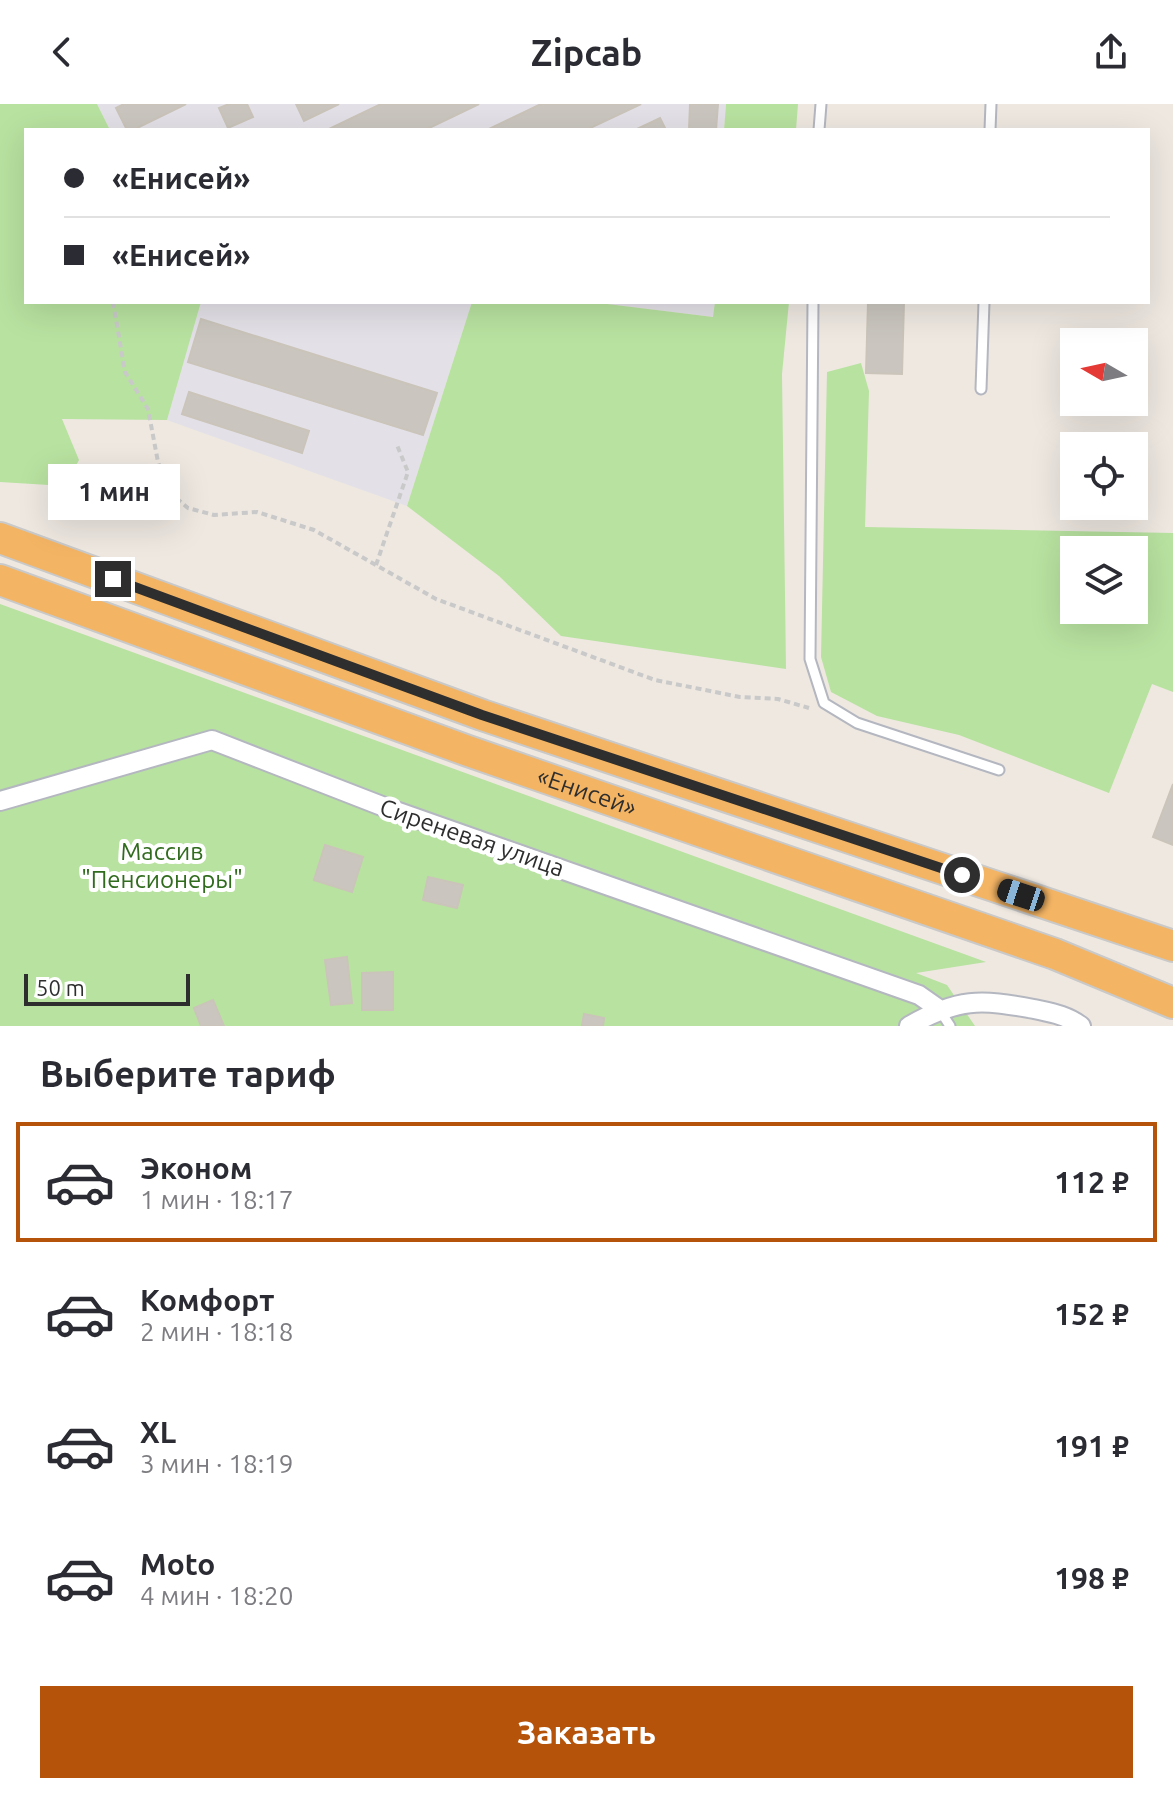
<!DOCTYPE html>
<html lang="ru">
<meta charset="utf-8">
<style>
:root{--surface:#fff;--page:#f2f2f3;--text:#2b2b33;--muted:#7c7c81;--line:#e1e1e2;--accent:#b45309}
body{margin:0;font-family:Ubuntu,sans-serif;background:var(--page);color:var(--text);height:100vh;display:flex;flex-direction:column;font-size:30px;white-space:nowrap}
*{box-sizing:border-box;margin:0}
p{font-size:26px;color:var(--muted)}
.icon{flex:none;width:44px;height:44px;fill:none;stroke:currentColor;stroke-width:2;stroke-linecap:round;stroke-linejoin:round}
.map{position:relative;height:922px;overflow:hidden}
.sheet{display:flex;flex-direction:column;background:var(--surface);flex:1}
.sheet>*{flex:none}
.top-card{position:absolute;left:24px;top:24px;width:1126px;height:176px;border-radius:0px;box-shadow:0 8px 32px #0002;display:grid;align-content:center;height:176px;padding:0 40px;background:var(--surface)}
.needle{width:52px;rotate:279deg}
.controls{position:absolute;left:1060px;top:224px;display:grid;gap:16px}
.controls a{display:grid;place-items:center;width:88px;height:88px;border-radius:0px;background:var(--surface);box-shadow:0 8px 32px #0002;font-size:40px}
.scale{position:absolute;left:24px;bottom:20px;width:166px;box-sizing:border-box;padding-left:8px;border:4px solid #2e2e2e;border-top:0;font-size:22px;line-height:28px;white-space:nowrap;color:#2e2e2e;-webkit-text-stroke:6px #fff;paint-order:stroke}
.end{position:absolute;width:36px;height:36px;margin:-18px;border:10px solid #2e2e2e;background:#fff;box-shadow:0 0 0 4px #fff}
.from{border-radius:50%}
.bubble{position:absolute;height:56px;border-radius:0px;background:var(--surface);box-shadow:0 8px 32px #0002;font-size:26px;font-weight:600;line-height:56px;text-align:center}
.car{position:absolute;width:24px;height:48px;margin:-24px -12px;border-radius:10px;box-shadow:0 0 6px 2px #0007;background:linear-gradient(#222 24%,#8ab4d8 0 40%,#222 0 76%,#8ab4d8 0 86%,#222 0)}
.top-card b{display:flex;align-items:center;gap:28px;height:76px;font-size:30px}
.top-card b+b{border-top:2px solid var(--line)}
.top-card i{width:20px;height:20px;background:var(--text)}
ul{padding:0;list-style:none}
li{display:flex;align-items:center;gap:24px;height:120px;margin:0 16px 12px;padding:0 24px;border:4px solid transparent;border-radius:0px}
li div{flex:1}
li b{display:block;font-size:30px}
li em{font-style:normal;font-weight:600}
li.active{border-color:var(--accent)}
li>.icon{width:72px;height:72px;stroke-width:1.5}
h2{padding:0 40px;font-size:36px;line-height:96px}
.button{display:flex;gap:16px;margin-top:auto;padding:16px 40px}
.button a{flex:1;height:92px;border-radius:0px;background:var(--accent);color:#fff;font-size:32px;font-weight:600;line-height:92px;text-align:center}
header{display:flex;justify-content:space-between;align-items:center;height:104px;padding:0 40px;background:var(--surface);font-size:36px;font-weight:600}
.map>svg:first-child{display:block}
.industrial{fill:#e3e1e7}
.green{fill:#b8e2a0;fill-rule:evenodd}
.building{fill:#cac6bf;stroke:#cac4ba;stroke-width:2}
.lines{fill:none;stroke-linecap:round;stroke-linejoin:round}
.service-casing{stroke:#b4b7c0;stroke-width:13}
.minor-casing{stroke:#b4b7c0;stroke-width:22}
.trunk-casing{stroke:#c9c9c9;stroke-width:34}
.path{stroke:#c9c9c9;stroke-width:4;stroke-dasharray:6 4;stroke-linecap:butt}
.service{stroke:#fff;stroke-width:9}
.minor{stroke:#fff;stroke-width:18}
.trunk{stroke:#f3b464;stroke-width:30}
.route{stroke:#2e2e2e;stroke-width:10}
.labels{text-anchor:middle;stroke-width:8;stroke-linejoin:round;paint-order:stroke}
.street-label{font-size:24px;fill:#2e2e2e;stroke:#fff}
.park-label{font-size:24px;fill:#306b1e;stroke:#fff}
</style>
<header><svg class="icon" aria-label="back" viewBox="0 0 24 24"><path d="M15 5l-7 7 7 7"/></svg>Zipcab<svg class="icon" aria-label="share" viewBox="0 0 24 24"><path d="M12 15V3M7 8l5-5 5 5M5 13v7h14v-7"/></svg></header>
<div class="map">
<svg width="1173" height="922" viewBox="0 0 1173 922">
<rect width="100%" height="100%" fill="#eee8e1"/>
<path class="industrial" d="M97,0H726L724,26H110Z
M201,198H472L407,402L167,316Z
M591,198H715L714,213Z"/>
<path class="green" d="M0,0H97L110,26H26V198H201L167,316L62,315L79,356L65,382L0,378Z
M726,0H798L796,26H724Z
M472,198H591L713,213L715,198H789L782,270L786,565L561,532L499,472L407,402Z
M861,259L869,287L865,423L1173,429V588L1152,580L1109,689L959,631L877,612L831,588L821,553L827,268ZM1134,446V506H1074V446Z
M0,500L986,858L916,869L947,881L975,922H0Z"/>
<path class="building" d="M124,0H186L133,26H127L116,4Z
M229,0H247L253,13L228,24L219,4Z
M296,0H339L304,17Z
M381,0H479L425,26H327Z
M541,0H641L586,26H487Z
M690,0H718L716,26H689Z
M660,14L666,26H635Z
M868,198H904L902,270L866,269Z
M201,215L437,289L423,331L188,258Z
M189,288L309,327L302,349L182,310Z
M1173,680V741L1153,733Z
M325,741L363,753L352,788L314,776Z
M428,773L463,781L457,804L423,796Z
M347,853L352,899L331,901L325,856Z
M393,868V906H362V869Z
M213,896L224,922H201L194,904Z
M584,910L604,914L603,922H582Z"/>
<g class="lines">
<g class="service-casing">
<path id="service" d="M819,26L821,0
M990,26L991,0
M813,198L810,555L824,599L857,619L999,666
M981,285L984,198
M939,905L950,922"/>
</g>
<g class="minor-casing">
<path id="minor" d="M0,697L212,636L387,704L919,891L939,905
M909,922C958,894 980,895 1034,905C1052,909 1066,911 1081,922"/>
</g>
<g class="trunk-casing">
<g id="trunk">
<path d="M0,434L482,611L1173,842"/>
<path id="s1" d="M0,476L468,647L1055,850L1173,899"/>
</g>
</g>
<path class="path" d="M172,26H189
M113,198L125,268L148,305L158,358L170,389L188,404L214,411L257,408L314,426L436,495L655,576L740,593L778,595L809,604
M376,461L408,368L397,341"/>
<use href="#service" class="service"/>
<use href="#minor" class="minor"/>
<use href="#trunk" class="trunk"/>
</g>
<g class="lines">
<path class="route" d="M113,475L482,611L962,771"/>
</g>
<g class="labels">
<g class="street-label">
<text dy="8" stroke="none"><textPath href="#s1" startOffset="624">«Енисей»</textPath></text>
<text transform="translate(472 734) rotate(19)" y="8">Сиреневая улица</text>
</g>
<g class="park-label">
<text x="162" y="756">Массив<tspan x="162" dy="28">"Пенсионеры"</tspan></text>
</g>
</g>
</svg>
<div class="controls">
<a><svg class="needle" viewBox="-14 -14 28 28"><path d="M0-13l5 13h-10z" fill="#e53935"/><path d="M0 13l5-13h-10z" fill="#7c7c81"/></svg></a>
<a><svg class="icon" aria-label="locate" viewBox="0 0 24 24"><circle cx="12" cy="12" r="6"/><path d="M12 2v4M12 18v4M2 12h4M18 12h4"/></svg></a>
<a><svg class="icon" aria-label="layers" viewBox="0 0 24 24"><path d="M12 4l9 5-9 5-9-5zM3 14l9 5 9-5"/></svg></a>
</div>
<div class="scale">50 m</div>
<i class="end from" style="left:962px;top:771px"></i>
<i class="end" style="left:113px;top:475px"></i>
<div class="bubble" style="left:48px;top:360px;width:132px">1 мин</div>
<i class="car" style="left:1021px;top:791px;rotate:288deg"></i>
<div class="top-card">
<b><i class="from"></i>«Енисей»</b>
<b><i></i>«Енисей»</b>
</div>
</div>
<section class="sheet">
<h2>Выберите тариф</h2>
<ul>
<li class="active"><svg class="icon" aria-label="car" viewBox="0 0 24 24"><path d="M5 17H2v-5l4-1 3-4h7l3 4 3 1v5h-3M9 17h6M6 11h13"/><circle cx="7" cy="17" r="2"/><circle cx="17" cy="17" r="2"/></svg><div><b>Эконом</b><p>1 мин · 18:17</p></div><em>112 ₽</em></li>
<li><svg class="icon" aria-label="car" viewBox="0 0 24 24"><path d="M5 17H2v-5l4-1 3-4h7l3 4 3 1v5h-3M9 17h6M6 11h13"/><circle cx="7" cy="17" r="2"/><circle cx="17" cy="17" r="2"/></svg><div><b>Комфорт</b><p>2 мин · 18:18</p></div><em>152 ₽</em></li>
<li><svg class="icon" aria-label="car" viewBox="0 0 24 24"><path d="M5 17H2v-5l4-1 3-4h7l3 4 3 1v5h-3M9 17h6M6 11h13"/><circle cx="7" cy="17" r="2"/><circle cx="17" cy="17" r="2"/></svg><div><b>XL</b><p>3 мин · 18:19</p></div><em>191 ₽</em></li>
<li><svg class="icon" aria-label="car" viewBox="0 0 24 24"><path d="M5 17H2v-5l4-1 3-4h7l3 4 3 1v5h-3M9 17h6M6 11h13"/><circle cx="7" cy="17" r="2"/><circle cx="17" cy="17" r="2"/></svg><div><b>Moto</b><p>4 мин · 18:20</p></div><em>198 ₽</em></li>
</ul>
<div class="button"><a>Заказать</a></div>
</section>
